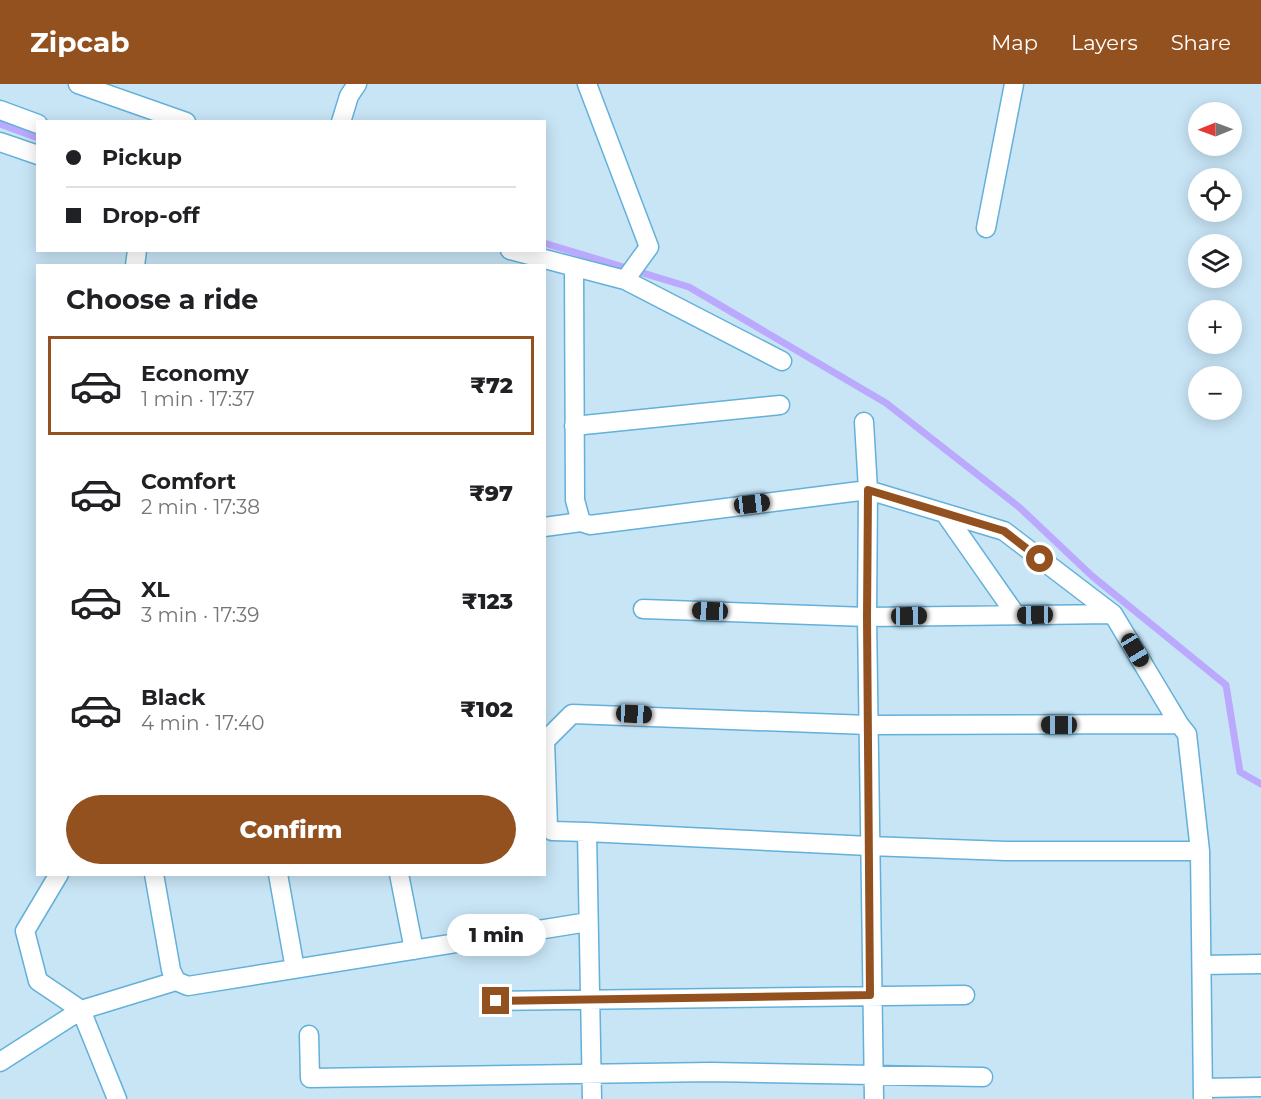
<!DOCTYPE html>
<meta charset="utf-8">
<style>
:root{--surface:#fff;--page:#f2f2f2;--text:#202124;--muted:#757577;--line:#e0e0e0;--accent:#945120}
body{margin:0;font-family:Montserrat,sans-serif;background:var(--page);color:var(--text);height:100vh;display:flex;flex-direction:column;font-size:22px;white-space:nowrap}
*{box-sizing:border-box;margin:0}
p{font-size:20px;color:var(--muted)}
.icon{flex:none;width:33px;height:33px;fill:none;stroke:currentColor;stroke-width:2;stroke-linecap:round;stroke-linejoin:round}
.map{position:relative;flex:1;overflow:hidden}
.side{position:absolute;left:36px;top:180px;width:510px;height:612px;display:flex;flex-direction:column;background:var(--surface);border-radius:0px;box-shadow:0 3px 15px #0003}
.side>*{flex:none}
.top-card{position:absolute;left:36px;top:36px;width:510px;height:132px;border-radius:0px;box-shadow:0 3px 15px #0003;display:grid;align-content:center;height:132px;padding:0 30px;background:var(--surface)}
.needle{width:39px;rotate:269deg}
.tools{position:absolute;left:1188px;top:18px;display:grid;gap:12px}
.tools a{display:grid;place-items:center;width:54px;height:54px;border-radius:50%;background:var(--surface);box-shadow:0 3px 15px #0003;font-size:30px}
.end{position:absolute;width:27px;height:27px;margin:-14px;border:8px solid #945120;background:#fff;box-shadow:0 0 0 3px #fff}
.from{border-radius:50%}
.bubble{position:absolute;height:42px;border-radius:21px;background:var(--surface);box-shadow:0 3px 15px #0003;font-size:20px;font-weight:800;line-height:42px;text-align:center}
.car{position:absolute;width:18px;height:36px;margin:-18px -9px;border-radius:8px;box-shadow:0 0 4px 2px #0007;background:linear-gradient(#222 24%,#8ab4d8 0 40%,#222 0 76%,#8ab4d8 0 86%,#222 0)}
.top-card b{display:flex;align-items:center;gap:21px;height:57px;font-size:22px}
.top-card b+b{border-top:2px solid var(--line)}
.top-card i{width:15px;height:15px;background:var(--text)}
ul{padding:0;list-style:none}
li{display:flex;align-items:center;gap:18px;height:99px;margin:0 12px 9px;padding:0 18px;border:3px solid transparent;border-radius:0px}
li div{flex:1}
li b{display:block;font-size:22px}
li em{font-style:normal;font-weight:800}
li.selected{border-color:var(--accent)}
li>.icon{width:54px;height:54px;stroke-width:1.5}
h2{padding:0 30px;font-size:27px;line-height:72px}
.cta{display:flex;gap:12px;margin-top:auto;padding:12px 30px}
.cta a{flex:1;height:69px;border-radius:36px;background:var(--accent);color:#fff;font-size:24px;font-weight:800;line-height:69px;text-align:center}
header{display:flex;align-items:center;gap:36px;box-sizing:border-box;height:84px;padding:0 30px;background:var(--accent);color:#fff}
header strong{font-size:28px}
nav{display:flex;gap:33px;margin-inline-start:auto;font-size:21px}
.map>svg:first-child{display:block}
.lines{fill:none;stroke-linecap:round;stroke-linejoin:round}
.stream{stroke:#bba9fd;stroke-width:7}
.street-casing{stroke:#63b0d9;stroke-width:21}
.street{stroke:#fff;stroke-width:18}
.route{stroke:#945120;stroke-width:8}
</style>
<header>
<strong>Zipcab</strong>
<nav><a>Map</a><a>Layers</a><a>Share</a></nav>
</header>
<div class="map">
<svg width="1261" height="1015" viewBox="0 0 1261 1015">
<rect width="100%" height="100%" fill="#c8e5f6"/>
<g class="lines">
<path class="stream" d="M0,40L38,54
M544,159L689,203L886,319L1019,423L1092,492L1226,601L1240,688L1261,700"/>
<g class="street-casing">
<path id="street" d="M78,0L186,38
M587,0L649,163L625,196
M0,26L38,40
M341,38L349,12L357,0
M0,58L38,71
M986,144L1014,0
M510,166L625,196L782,277
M135,182L137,166
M574,184L575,416L581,438L590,441L868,406L1004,447L1113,530L1179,640
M864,338L868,406L867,533L874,1015
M574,342L780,321
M946,431L1016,531
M544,443L581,438
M643,525L867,533L1113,530
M587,748L552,747L548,742L545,657L572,630L868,641L1179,640L1187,650L1200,767
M59,790L25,847L38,897L81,926L117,1015
M154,790L171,886L176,897L188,902L588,838
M278,790L295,885
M399,790L414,866
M1202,881L1261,880
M496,917L965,911
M309,951L310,994L711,988L983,993
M0,978L81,926L176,897
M1203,1004L1261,1003
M592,1015L587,748L869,762L1006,767H1200L1203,1015"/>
</g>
<use href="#street" class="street"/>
</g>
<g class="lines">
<path class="route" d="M496,917L870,911L867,533L868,406L1004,447L1040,475"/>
</g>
</svg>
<div class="tools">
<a><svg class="needle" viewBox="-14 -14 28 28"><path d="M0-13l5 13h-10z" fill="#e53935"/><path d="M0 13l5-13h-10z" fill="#757577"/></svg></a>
<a><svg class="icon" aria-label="locate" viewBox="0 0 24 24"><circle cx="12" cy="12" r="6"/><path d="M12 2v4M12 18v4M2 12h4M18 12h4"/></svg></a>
<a><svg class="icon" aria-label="layers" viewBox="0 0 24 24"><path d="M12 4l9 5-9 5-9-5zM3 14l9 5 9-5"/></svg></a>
<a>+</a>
<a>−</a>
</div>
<i class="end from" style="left:1040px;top:475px"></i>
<i class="end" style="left:496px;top:917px"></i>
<div class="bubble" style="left:447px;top:830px;width:99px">1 min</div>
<i class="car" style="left:752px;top:420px;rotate:83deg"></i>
<i class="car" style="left:710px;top:527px;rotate:272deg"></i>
<i class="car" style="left:1035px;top:531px;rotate:269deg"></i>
<i class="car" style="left:909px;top:532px;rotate:89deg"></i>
<i class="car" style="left:1135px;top:566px;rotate:149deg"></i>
<i class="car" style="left:634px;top:630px;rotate:93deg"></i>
<i class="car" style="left:1059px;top:641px;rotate:270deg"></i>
<div class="top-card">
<b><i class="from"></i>Pickup</b>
<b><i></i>Drop-off</b>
</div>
<section class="side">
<h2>Choose a ride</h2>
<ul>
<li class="selected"><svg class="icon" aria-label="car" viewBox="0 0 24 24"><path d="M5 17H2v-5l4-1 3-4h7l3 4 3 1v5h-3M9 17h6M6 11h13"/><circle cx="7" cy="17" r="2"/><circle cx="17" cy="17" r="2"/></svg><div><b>Economy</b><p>1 min · 17:37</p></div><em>₹72</em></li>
<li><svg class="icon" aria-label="car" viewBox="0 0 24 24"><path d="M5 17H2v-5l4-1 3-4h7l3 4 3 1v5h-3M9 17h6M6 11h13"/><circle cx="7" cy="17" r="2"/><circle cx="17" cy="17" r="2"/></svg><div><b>Comfort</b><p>2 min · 17:38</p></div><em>₹97</em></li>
<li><svg class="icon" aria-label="car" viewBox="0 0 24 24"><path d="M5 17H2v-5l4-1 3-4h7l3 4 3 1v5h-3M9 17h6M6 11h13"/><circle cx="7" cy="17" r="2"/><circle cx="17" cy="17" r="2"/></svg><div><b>XL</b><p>3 min · 17:39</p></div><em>₹123</em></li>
<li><svg class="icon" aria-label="car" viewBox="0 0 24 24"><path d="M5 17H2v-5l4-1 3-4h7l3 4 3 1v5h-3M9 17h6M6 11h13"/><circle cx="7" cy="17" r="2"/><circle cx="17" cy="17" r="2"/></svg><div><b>Black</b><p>4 min · 17:40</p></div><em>₹102</em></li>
</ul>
<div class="cta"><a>Confirm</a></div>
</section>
</div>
